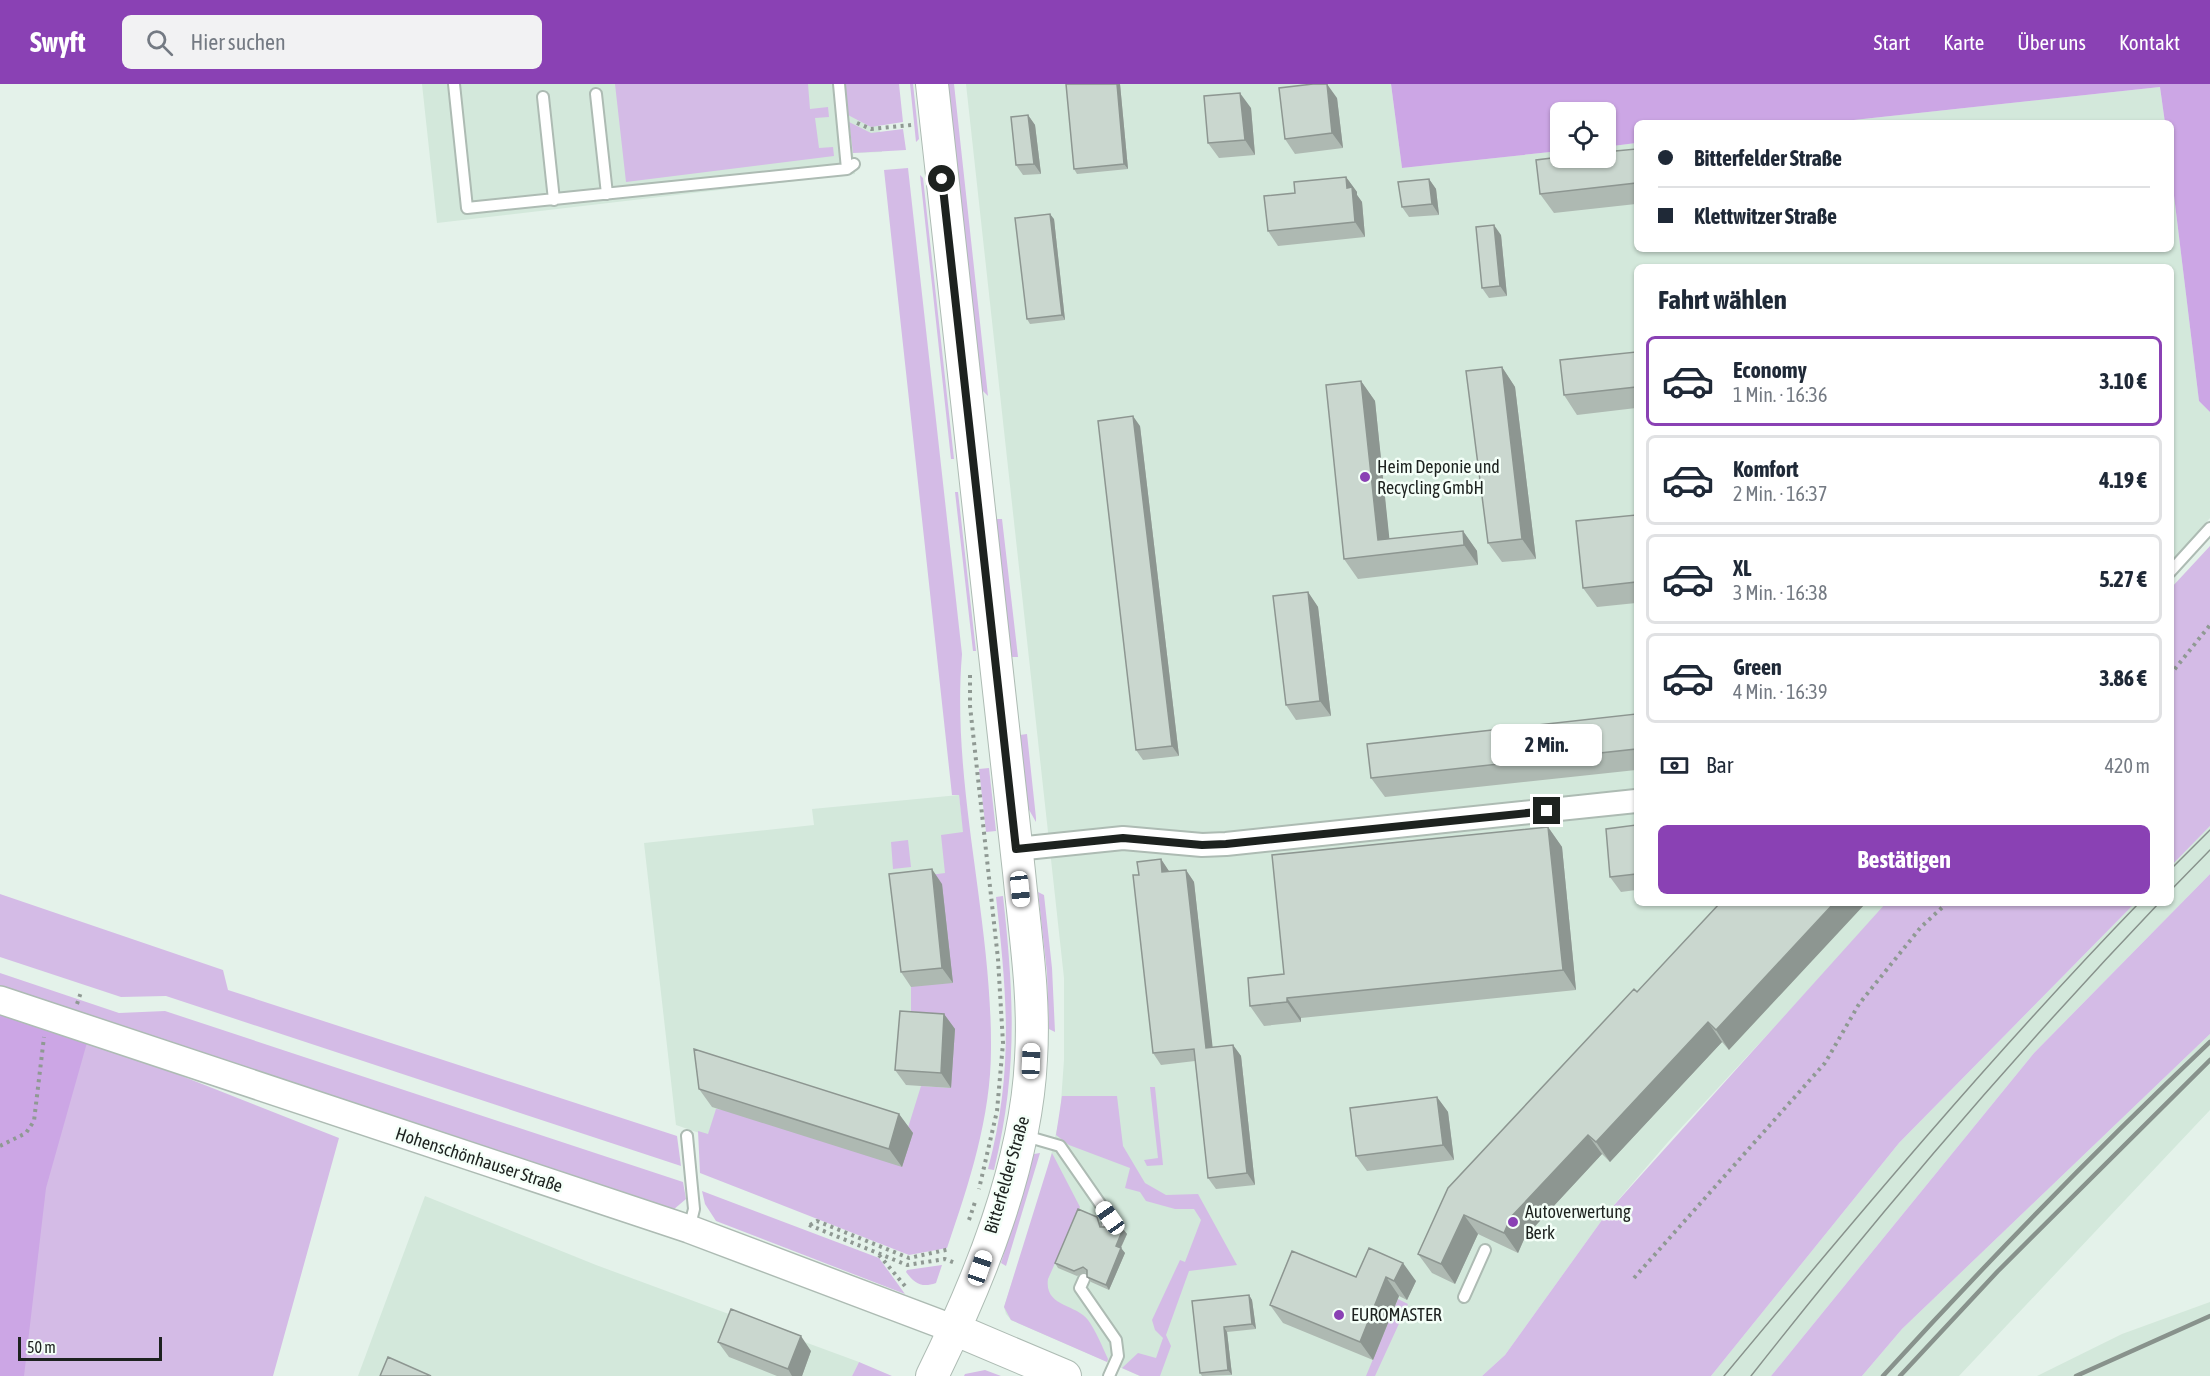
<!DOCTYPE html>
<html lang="de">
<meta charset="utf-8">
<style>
:root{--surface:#fff;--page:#f2f2f3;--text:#1f2937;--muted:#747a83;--line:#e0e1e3;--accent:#8a41b4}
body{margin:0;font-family:"Asap Condensed",sans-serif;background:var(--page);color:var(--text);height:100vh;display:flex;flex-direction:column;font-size:22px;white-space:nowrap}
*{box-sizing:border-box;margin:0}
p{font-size:20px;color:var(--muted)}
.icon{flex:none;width:33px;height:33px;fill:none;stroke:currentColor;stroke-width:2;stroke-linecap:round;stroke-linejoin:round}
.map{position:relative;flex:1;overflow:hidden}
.panel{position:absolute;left:1634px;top:180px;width:540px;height:642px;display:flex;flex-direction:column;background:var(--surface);border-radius:9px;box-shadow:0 2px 4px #0004}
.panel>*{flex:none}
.banner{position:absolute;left:1634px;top:36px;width:540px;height:132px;border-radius:9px;box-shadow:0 2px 4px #0004;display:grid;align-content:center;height:132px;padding:0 24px;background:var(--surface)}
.tools{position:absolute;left:1550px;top:18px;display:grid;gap:12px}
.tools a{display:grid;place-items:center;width:66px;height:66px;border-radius:9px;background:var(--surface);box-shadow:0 2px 4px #0004;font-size:30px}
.scale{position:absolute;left:18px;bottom:15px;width:144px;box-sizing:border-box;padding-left:6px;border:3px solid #1d221f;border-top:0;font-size:16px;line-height:21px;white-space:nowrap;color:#1d221f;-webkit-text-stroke:4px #f4fff8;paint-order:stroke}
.end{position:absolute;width:27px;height:27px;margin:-14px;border:8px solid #1d221f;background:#fff;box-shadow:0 0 0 3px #fff}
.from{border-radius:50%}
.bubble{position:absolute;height:42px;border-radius:9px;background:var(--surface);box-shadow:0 2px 4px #0004;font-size:20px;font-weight:700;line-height:42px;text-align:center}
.car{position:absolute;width:18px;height:36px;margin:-18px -9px;border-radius:8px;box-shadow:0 0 4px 2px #0007;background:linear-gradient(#fff 24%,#345 0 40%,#fff 0 76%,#345 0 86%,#fff 0)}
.banner b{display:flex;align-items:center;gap:21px;height:57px;font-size:22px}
.banner b+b{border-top:2px solid var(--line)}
.banner i{width:15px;height:15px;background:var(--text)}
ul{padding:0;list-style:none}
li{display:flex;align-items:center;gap:18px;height:90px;margin:0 12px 9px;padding:0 12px;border:3px solid var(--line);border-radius:9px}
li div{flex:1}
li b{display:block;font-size:22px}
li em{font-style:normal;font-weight:700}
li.selected{border-color:var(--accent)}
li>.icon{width:54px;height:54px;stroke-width:1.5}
h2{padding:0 24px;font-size:27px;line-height:72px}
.pay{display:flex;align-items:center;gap:15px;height:66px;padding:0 24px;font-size:22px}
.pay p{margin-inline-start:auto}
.primary-button{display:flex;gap:12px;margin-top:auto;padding:12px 24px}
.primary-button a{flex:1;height:69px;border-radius:9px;background:var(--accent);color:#fff;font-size:24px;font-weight:700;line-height:69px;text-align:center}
header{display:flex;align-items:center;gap:36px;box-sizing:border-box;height:84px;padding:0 30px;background:var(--accent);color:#fff}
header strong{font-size:28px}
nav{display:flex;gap:33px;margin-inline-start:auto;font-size:21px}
.search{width:420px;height:54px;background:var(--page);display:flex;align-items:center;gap:15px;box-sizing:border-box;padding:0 21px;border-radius:9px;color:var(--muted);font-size:22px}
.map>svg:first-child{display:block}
.built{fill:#d3e8db}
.green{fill:#d4bbe6}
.forest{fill:#cca6e5}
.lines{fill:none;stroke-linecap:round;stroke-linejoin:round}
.service-casing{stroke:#adbbb3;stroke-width:14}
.minor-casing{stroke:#adbbb3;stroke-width:26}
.tertiary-casing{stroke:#adbbb3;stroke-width:30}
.secondary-casing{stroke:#adbbb3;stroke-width:34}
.path{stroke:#8f9993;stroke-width:4;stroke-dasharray:3 4.5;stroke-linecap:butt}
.service{stroke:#fff;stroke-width:10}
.minor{stroke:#fff;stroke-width:22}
.tertiary{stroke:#fff;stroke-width:27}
.secondary{stroke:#fff;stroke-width:32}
.tram{stroke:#88928c;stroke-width:1.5}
.rail{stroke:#88928c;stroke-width:4.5}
.wall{fill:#aeb9b2}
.shaded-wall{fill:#8d9691}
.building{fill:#cad7cf;stroke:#8d9691;stroke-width:1.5}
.route{stroke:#1d221f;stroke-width:8}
.poi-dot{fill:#8a41b4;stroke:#f4fff8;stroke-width:2}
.labels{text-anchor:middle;stroke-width:5;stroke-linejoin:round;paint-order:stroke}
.poi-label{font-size:18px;fill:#1d221f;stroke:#f4fff8;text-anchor:start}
.street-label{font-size:18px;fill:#1d221f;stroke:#f4fff8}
</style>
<header>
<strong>Swyft</strong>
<div class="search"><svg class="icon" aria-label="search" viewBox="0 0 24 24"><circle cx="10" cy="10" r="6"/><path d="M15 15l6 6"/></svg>Hier suchen</div>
<nav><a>Start</a><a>Karte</a><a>Über uns</a><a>Kontakt</a></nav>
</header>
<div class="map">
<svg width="2210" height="1292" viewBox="0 0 2210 1292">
<rect width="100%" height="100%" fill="#e4f2ea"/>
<path class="built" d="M422,0H875L882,68L853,69L855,90L437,139Z
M966,0H1391L1402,84L1560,67V74H1605V63L1636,59V165H2170L2171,87L2199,317L2210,328V434L2171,478L2170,183H1636V819H1889L1668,1058L1607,1129L1505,1271L1482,1292H1140L1011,1236L1006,1230L1004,1223L1045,1097L1060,1032L1064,976V894Z
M2160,3L2165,39H1826Z
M959,711L984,910L959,1054L907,1094L749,1066L676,1041L644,759L814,741L812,725Z
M2210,742V790L2034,969L1771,1292H1711L1899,1059L2135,819H2170L2171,782Z
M2210,950V1026L1959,1292H1862L1902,1245Z
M425,1112L596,1181L859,1278L852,1292H358Z
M2210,1218V1292H2037L2122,1250Z"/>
<path class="green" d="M615,0H808L810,25L828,23L829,33L815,34L819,64L833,63L834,72L626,98Z
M844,0H899L903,38L871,43L848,31Z
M910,0H913L919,55L916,58Z
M948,0H954L988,312L982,306Z
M849,38L871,49L903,45L906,66L853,69Z
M908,84L962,570C951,701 992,833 991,965C991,1033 969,1100 947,1164L909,1171L700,1089L698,1047L708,1050L716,1025L907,1047L921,1002L951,1004L911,942V903L930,791L945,789L941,751L963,748L959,711H952L884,86Z
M920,91L923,94L954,375H951Z
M955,408H958L976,567H973Z
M996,435H1002L1018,573H1011Z
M2210,462V742L2171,782V504Z
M1027,650L1036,734V738L1028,724L1020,651Z
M989,684L996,747L986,748L979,685Z
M908,756L911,783L893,785L891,758Z
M2210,790V950L1902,1245L1862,1292H1771L2034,969Z
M1038,808L1044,811L1052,884L1055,948L1049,945L1047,889Z
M0,810L223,886L228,906L677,1052L681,1082L166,912L121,913L0,873Z
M1003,812C1014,912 1018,987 994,1086L988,1085C1014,987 1007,912 996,813Z
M1886,819H2135L1899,1059L1711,1292H1482L1505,1271L1607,1129Z
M0,889L119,929L165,927L683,1098L686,1115L673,1126L0,905Z
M0,926L88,955L339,1054L273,1292H0Z
M1150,1003H1155L1163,1081L1147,1082L1144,1076L1158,1074Z
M1062,1012H1117L1123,1062L1145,1099L1166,1111L1198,1110L1237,1181L1189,1187L1166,1251L1171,1262L1160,1292H1140L1122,1284L1138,1269L1156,1274L1163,1254L1155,1246L1152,1236L1180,1176L1185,1178L1201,1136L1194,1125H1175L1146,1117L1140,1108L1125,1104L1130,1084L1069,1061L1056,1051Z
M1040,1069L1006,1182L1001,1179L1034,1070Z
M1052,1069L1080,1123L1048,1195C1044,1223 1076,1220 1088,1236C1096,1247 1102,1262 1108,1275L1107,1278L1011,1236L1004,1223Z
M702,1107L879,1174L905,1210L716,1137L705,1120Z
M942,1181L936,1199C922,1204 915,1200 906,1188L907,1186Z
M1398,1215L1408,1220L1375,1292H1366Z
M859,1278L892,1292H852Z
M985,1286L1001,1292H964L965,1290Z"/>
<path class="forest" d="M1391,0H2210V328L2199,317L2171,87L2170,39H2165L2160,3L1826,39H1636V59L1605,63V28H1560V67L1402,84Z
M0,926L88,955L46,1104L24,1292H0Z"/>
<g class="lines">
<g class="service-casing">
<path id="service" d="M454,0L467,124L847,85L854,80
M839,0L847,85
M596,10L607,110
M543,13L554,116
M2170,488L2210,444
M1022,1051L1060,1062L1110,1134L1107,1141
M687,1052L694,1125L689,1145
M1084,1195L1080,1204L1116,1256L1118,1272L1109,1292
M1464,1213L1485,1166"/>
</g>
<g class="minor-casing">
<path id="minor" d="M1016,765L1123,754L1202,761L1226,760L1636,717"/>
</g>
<g class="tertiary-casing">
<path id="tertiary" d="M0,916L689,1145L954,1245"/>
</g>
<g class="secondary-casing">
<path id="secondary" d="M932,0L1019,788C1025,850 1035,913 1031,975C1026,1082 979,1197 932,1292
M954,1245L1065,1292"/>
</g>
<path class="path" d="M857,39L871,45L912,41
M970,591V622L998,875L1003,959L997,1027L979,1105
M2170,591L2210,541
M77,920L81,908
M0,1062L26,1049L34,1037L44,953
M969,1136L975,1118
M809,1141L907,1181L945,1175L955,1179
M810,1141L817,1137L909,1174L950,1165
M879,1171L905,1202
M1634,1194L1825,979L1859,920L1921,843L1947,819"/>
<use href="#service" class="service"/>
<use href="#minor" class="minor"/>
<use href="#tertiary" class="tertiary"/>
<use href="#secondary" class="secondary"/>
<path class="tram" d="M2170,786L2210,746
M2170,807L2210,766
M1724,1292C1858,1131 1993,970 2139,819
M1751,1292C1880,1128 2015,970 2159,819"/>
<path class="rail" d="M1883,1292C1988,1177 2097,1065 2210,958
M1900,1292L1998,1187L2210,976
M2076,1292L2210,1232"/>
</g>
<path class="wall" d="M1120,0L1128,85L1077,90L1074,85Z
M1337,14L1343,64L1295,70L1285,55Z
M1251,24L1255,71L1219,74L1208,59Z
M1028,31L1035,41L1041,90L1023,91L1016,81Z
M1636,65V120L1554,129L1540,110Z
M1346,93L1357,108V111L1362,118L1365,153L1278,162L1268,147L1295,109Z
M1429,95L1436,105L1439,131L1409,133L1402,123Z
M1054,135L1065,236L1030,240L1027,235Z
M1501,151L1507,212L1489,214L1482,204Z
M1636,268V324L1577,331L1564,311Z
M1502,283L1515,303L1536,475L1502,478L1488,459Z
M1361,297L1375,317L1389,455L1463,447L1477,467L1478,481L1358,495L1344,475Z
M1140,342L1179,672L1143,676L1136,666Z
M1636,431V519L1597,523L1583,504Z
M1308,508L1318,523L1331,632L1296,636L1286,621Z
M1636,630V686L1385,713L1371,694Z
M1636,741V806L1621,808L1610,793Z
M1548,743L1562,763L1576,906L1301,934V938L1264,942L1250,922L1284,890Z
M1161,775L1169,788L1186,786L1194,798L1212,963L1233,961L1241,972L1255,1101L1216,1105L1208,1094L1195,977L1161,981L1153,969L1139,791Z
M942,800L953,899L911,903L901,888Z
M1720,819L1729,966L1722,958L1610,1078L1602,1070L1525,1153L1518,1169L1478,1150L1455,1200L1432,1189L1418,1170L1637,908Z
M944,930L955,945L951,1004L906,1001L895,986Z
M699,1005L899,1030L913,1049L902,1083L712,1023Z
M1437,1013L1448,1028L1454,1076L1367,1087L1356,1072Z
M1100,1138L1102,1143L1123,1145L1127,1150L1121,1164L1125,1169L1109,1206L1091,1198L1087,1193L1086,1188L1077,1192L1058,1184L1055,1179Z
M1369,1164L1416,1197L1407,1216L1399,1212L1373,1276L1283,1239L1270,1221L1356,1193Z
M1249,1211L1252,1216L1256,1245L1227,1248L1232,1291L1202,1292L1200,1289L1192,1217Z
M718,1258L811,1267L802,1292H777L729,1273Z"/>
<path class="shaded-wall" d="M1117,0H1120L1128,85L1124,80Z
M1327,0L1337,14L1343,64L1332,49Z
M1240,9L1251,24L1255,71L1245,56Z
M1028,31L1035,41L1041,90L1034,80Z
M1346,93L1357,108V111L1362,118L1365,153L1355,138L1347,104Z
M1429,95L1436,105L1439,131L1432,120Z
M1050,130L1054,135L1065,236L1062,231Z
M1494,141L1501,151L1507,212L1500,202Z
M1502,283L1515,303L1536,475L1522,455Z
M1361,297L1375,317L1391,470L1378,456Z
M1133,332L1140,342L1179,672L1172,662Z
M1463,447L1477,467L1478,481L1464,461Z
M1308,508L1318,523L1331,632L1320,617Z
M1548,743L1562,763L1576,906L1563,886Z
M1161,775L1169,787L1170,800L1162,788Z
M932,785L942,800L953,899L942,884Z
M1186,786L1194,798L1214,975L1206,964Z
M1834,819H1866L1729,966L1716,946Z
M1287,914L1301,934V938L1287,918Z
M944,930L955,945L951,1004L941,989Z
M1708,938L1722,958L1610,1078L1596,1058Z
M1233,961L1241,972L1255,1101L1247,1089Z
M1437,1013L1448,1028L1454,1076L1443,1061Z
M899,1030L913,1049L902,1083L889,1065Z
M1588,1051L1602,1070L1525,1153L1518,1169L1504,1149L1511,1133Z
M1464,1131L1478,1150L1455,1200L1441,1180Z
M1123,1145L1127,1150L1119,1167L1116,1162Z
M1121,1164L1125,1169L1109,1206L1106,1201Z
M1403,1179L1416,1197L1407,1216L1394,1197Z
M1386,1193L1399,1212L1373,1276L1360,1258Z
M1249,1211L1252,1216L1256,1245L1252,1240Z
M1224,1243L1227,1248L1232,1291L1228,1286Z
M801,1252L811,1267L802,1292H792L788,1285Z"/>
<path class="building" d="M1066,0H1117L1124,80L1074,85Z
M1313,0H1327L1332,49L1285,55L1279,4Z
M1240,9L1245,56L1208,59L1204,12Z
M1028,31L1034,80L1016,81L1011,33Z
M1636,65V99L1540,110L1536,76L1560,73L1605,74V68Z
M1346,93L1347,104L1352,103L1355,138L1268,147L1264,112L1295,109L1294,98Z
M1429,95L1432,120L1402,123L1398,98Z
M1050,130L1062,231L1027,235L1015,134Z
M1494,141L1500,202L1482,204L1476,143Z
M1636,268V303L1564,311L1560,276Z
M1502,283L1522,455L1488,459L1466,287Z
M1361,297L1378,456L1463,447L1464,461L1344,475L1326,301Z
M1133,332L1172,662L1136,666L1098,337Z
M1636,431V498L1583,504L1576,437Z
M1308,508L1320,617L1286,621L1273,512Z
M1636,630V665L1371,694L1367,660Z
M1636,741V790L1610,793L1606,745Z
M1548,743L1563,886L1287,914V918L1250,922L1248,894L1284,890L1272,771Z
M1161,775L1162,788L1186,786L1206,964L1233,961L1247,1089L1208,1094L1194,965L1153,969L1133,791H1139L1137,778Z
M932,785L942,884L901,888L889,790Z
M1720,819H1834L1716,946L1708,938L1596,1058L1588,1051L1511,1133L1504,1149L1464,1131L1441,1180L1418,1170L1448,1104L1634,905L1637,908Z
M900,927L944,930L941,989L895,986Z
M694,965L899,1030L889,1065L699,1005Z
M1437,1013L1443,1061L1356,1072L1350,1024Z
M1078,1125L1097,1133L1100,1143H1105L1110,1139L1123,1145L1116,1162L1121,1164L1106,1201L1087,1193V1186L1083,1183L1074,1187L1055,1179Z
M1369,1164L1403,1179L1394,1197L1386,1193L1360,1258L1270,1221L1292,1167L1356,1193Z
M1249,1211L1252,1240L1224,1243L1228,1286L1200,1289L1192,1217Z
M731,1225L801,1252L788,1285L718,1258Z
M388,1273L431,1292H380Z"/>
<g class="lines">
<path class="route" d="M942,95L1016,765L1123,754L1202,761L1226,760L1547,727"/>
</g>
<g class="poi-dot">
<circle cx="1365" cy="393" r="6"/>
<circle cx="1513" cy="1138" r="6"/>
<circle cx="1339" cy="1231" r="6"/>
</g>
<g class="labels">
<g class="poi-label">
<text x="1377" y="389">Heim Deponie und<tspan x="1377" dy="21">Recycling GmbH</tspan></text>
<text x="1525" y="1134">Autoverwertung<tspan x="1525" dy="21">Berk</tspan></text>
<text x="1351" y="1237">EUROMASTER</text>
</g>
<g class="street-label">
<text transform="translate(479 1076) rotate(18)" y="6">Hohenschönhauser Straße</text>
<text transform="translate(1007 1091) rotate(-74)" y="6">Bitterfelder Straße</text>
</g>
</g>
</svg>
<div class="tools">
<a><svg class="icon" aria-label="locate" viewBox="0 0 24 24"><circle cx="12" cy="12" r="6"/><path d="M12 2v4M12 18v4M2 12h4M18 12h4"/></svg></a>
</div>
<div class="scale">50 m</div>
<i class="end from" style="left:942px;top:95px"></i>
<i class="end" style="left:1547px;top:727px"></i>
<div class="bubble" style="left:1491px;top:640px;width:111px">2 Min.</div>
<i class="car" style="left:1020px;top:805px;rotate:174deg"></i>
<i class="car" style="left:1031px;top:977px;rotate:2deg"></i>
<i class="car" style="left:1110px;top:1134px;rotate:325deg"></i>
<i class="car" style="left:980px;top:1184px;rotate:19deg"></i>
<div class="banner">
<b><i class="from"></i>Bitterfelder Straße</b>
<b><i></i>Klettwitzer Straße</b>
</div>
<section class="panel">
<h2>Fahrt wählen</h2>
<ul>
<li class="selected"><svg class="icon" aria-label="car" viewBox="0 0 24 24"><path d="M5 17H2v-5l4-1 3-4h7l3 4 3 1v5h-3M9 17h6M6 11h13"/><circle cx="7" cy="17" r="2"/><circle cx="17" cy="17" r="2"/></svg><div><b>Economy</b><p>1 Min. · 16:36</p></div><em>3.10 €</em></li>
<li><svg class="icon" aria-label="car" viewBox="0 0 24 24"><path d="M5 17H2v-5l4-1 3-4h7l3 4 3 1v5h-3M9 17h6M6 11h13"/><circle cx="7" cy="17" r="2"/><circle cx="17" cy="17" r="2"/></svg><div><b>Komfort</b><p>2 Min. · 16:37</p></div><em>4.19 €</em></li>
<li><svg class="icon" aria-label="car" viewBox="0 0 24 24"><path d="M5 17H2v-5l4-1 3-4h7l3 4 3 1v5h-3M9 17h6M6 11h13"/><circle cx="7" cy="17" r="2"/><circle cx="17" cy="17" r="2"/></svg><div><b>XL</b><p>3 Min. · 16:38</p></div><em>5.27 €</em></li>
<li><svg class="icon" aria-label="car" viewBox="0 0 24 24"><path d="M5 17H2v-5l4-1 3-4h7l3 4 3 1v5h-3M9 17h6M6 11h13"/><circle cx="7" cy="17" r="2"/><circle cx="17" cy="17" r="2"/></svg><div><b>Green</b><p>4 Min. · 16:39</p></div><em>3.86 €</em></li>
</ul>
<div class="pay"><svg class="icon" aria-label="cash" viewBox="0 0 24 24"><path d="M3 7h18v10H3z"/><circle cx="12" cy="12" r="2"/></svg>Bar<p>420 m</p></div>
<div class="primary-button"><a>Bestätigen</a></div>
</section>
</div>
